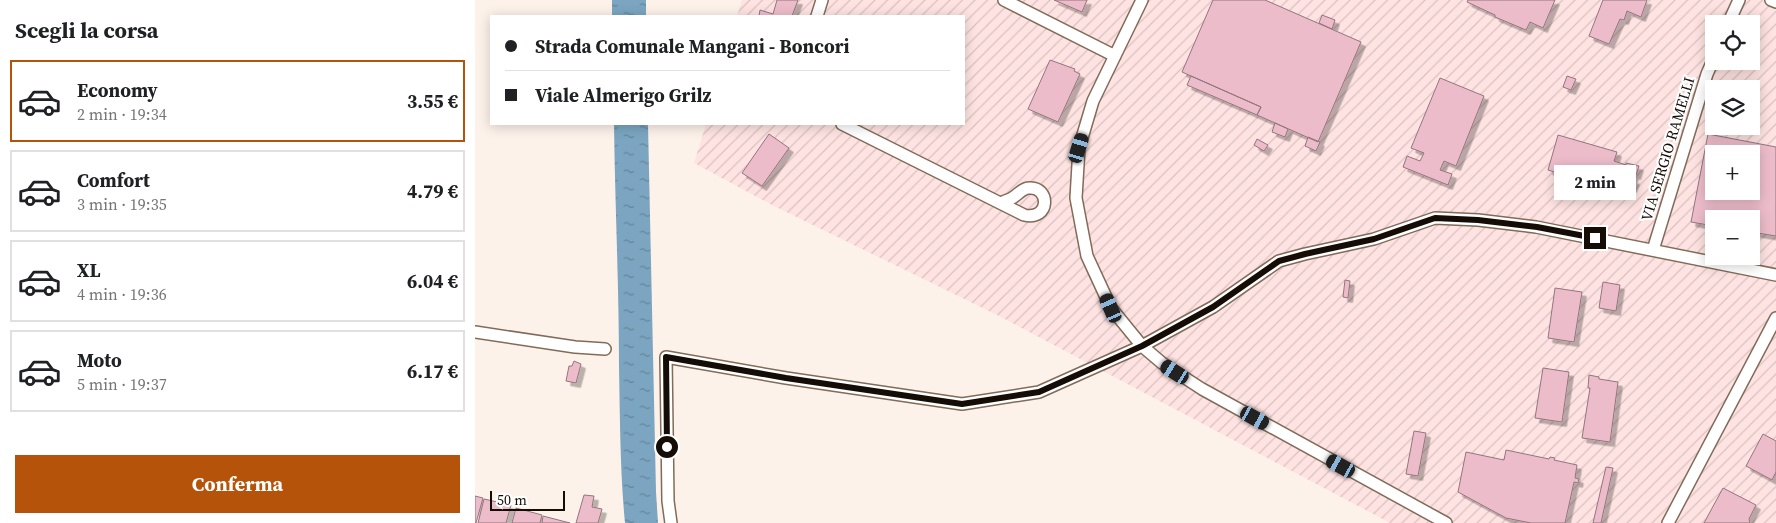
<!DOCTYPE html>
<html lang="it">
<meta charset="utf-8">
<style>
:root{--surface:#fff;--page:#f2f2f2;--text:#202124;--muted:#757577;--line:#e0e0e0;--accent:#b45309}
body{margin:0;font-family:"Source Serif 4",serif;background:var(--page);color:var(--text);height:100vh;display:flex;flex-direction:column;font-size:19px;white-space:nowrap}
*{box-sizing:border-box;margin:0}
p{font-size:16px;color:var(--muted)}
.icon{flex:none;width:28px;height:28px;fill:none;stroke:currentColor;stroke-width:2;stroke-linecap:round;stroke-linejoin:round}
.map{position:relative;flex:1;overflow:hidden}
.details{display:flex;flex-direction:column;background:var(--surface);width:475px}
.details>*{flex:none}
.banner{position:absolute;left:15px;top:15px;width:475px;height:110px;border-radius:0px;box-shadow:0 2px 12px #0003;display:grid;align-content:center;height:110px;padding:0 15px;background:var(--surface)}
.buttons{position:absolute;left:1230px;top:15px;display:grid;gap:10px}
.buttons a{display:grid;place-items:center;width:55px;height:55px;border-radius:0px;background:var(--surface);box-shadow:0 2px 12px #0003;font-size:25px}
.scale{position:absolute;left:15px;bottom:12px;width:75px;box-sizing:border-box;padding-left:5px;border:2px solid #150c06;border-top:0;font-size:14px;line-height:18px;white-space:nowrap;color:#150c06;-webkit-text-stroke:4px #fff;paint-order:stroke}
.end{position:absolute;width:22px;height:22px;margin:-11px;border:6px solid #150c06;background:#fff;box-shadow:0 0 0 2px #fff}
.from{border-radius:50%}
.bubble{position:absolute;height:35px;border-radius:0px;background:var(--surface);box-shadow:0 2px 12px #0003;font-size:16px;font-weight:700;line-height:35px;text-align:center}
.car{position:absolute;width:15px;height:30px;margin:-15px -8px;border-radius:6px;box-shadow:0 0 4px 1px #0007;background:linear-gradient(#222 24%,#8ab4d8 0 40%,#222 0 76%,#8ab4d8 0 86%,#222 0)}
.banner b{display:flex;align-items:center;gap:18px;height:48px;font-size:19px}
.banner b+b{border-top:1px solid var(--line)}
.banner i{width:12px;height:12px;background:var(--text)}
ul{padding:0;list-style:none}
li{display:flex;align-items:center;gap:15px;height:82px;margin:0 10px 8px;padding:0 5px;border:2px solid var(--line);border-radius:0px}
li div{flex:1}
li b{display:block;font-size:19px}
li em{font-style:normal;font-weight:700}
li.selected{border-color:var(--accent)}
li>.icon{width:45px;height:45px;stroke-width:1.5}
h2{padding:0 15px;font-size:22px;line-height:60px}
.cta{display:flex;gap:10px;margin-top:auto;padding:10px 15px}
.cta a{flex:1;height:58px;border-radius:0px;background:var(--accent);color:#fff;font-size:20px;font-weight:700;line-height:58px;text-align:center}
main{display:flex;flex:1;min-height:0}
.map>svg:first-child{display:block}
.industrial{fill:url(#industrial-furrows);fill-rule:evenodd}
.water{fill:url(#water-ripples)}
.building{fill:#edbcca;stroke:#93757e;fill-rule:evenodd;filter:url(#shadow)}
.lines{fill:none;stroke-linecap:round;stroke-linejoin:round}
.minor-casing{stroke:#816b59;stroke-width:14}
.minor{stroke:#fff;stroke-width:11}
.route{stroke:#150c06;stroke-width:6}
.labels{text-anchor:middle;stroke-width:4.5;stroke-linejoin:round;paint-order:stroke}
.street-label{font-size:15px;fill:#150c06;stroke:#fff}
</style>
<main>
<section class="details">
<h2>Scegli la corsa</h2>
<ul>
<li class="selected"><svg class="icon" aria-label="car" viewBox="0 0 24 24"><path d="M5 17H2v-5l4-1 3-4h7l3 4 3 1v5h-3M9 17h6M6 11h13"/><circle cx="7" cy="17" r="2"/><circle cx="17" cy="17" r="2"/></svg><div><b>Economy</b><p>2 min · 19:34</p></div><em>3.55 €</em></li>
<li><svg class="icon" aria-label="car" viewBox="0 0 24 24"><path d="M5 17H2v-5l4-1 3-4h7l3 4 3 1v5h-3M9 17h6M6 11h13"/><circle cx="7" cy="17" r="2"/><circle cx="17" cy="17" r="2"/></svg><div><b>Comfort</b><p>3 min · 19:35</p></div><em>4.79 €</em></li>
<li><svg class="icon" aria-label="car" viewBox="0 0 24 24"><path d="M5 17H2v-5l4-1 3-4h7l3 4 3 1v5h-3M9 17h6M6 11h13"/><circle cx="7" cy="17" r="2"/><circle cx="17" cy="17" r="2"/></svg><div><b>XL</b><p>4 min · 19:36</p></div><em>6.04 €</em></li>
<li><svg class="icon" aria-label="car" viewBox="0 0 24 24"><path d="M5 17H2v-5l4-1 3-4h7l3 4 3 1v5h-3M9 17h6M6 11h13"/><circle cx="7" cy="17" r="2"/><circle cx="17" cy="17" r="2"/></svg><div><b>Moto</b><p>5 min · 19:37</p></div><em>6.17 €</em></li>
</ul>
<div class="cta"><a>Conferma</a></div>
</section>
<div class="map">
<svg width="1301" height="523" viewBox="0 0 1301 523">
<defs>
<pattern id="industrial-furrows" width="10" height="10" patternUnits="userSpaceOnUse" patternTransform="scale(1.25)"><rect width="10" height="10" fill="#fee3e2"/><path d="M-1 1l2-2M0 10L10 0M9 11l2-2" fill="none" stroke="#d9c2c0"/></pattern>
<pattern id="water-ripples" width="26" height="14" patternUnits="userSpaceOnUse" patternTransform="scale(1.25)"><rect width="26" height="14" fill="#7ba5c0"/><path d="M2 4q2-2 4 0t4 0M15 11q2-2 4 0t4 0" fill="none" stroke="#64859a"/></pattern>
<filter id="shadow"><feDropShadow dx="4.5" dy="4.5" stdDeviation="0" flood-color="#0004"/></filter>
</defs>
<rect width="100%" height="100%" fill="#fdf2ea"/>
<path class="industrial" d="M267,0H1301V523H915L522,315L297,205L219,163L231,124H489V16H262ZM1239,24H1276V61H1239ZM1239,89H1276V126H1239ZM1239,154H1276V191H1239ZM1239,219H1276V256H1239Z"/>
<path class="water" d="M137,0H171V16H137Z
M139,124H173L181,492L183,523H150C145,471 145,419 144,367C144,286 140,205 139,124Z"/>
<path class="building" d="M302,0H323L317,16H284L285,10L298,14Z
M579,0H612L607,12Z
M738,0H790L886,42L843,142L782,115L786,107L707,72Z
M993,0H1080L1068,28L1055,22L1051,30L1020,17V15L992,2Z
M1128,0H1172L1166,17L1152,11L1149,20L1145,19L1134,44L1114,36Z
M847,15L860,20L857,29L844,23Z
M575,60L600,69L599,71L605,74L583,122L553,109Z
M716,76L786,107L782,115L712,85Z
M1092,76L1101,79L1096,90L1088,87Z
M965,78L1009,96L981,166L969,161L965,170L977,174L973,185L928,167L932,156L945,161L949,153L936,148Z
M800,123L813,129L810,137L797,132Z
M294,134L314,148L287,186L267,173Z
M1233,134L1301,147V236L1276,232V219H1239V226L1216,222ZM1239,154H1276V191H1239Z
M1083,135L1142,152L1139,161L1151,165V163L1164,166L1161,175L1159,174L1157,179L1160,180L1157,188L1145,185L1146,182L1134,179L1131,188L1107,180L1106,184L1098,182V178L1073,170Z
M833,137L845,142L841,151L830,146Z
M782,139L793,145L789,151L779,145Z
M870,280L875,281L873,298L868,297Z
M1128,282L1145,285L1141,311L1124,308Z
M1080,288L1107,292L1099,342L1073,338Z
M99,361L106,364L101,383L91,381L94,366H97Z
M1068,368L1094,372L1087,422L1060,418Z
M1114,375L1124,377V379L1143,382L1135,442L1107,438L1115,388H1113Z
M939,431L951,433L943,476L931,474Z
M1288,434L1301,441V472L1297,480L1271,466Z
M1031,450L1074,459L1075,457L1080,458L1079,460L1102,465L1100,478L1104,479L1103,483L1099,482L1090,523H1056L1031,518L983,492L991,452L1029,460Z
M1131,467L1138,468L1126,523H1118Z
M1248,488L1281,505L1274,519L1275,523H1229Z
M109,495L119,496L117,507L127,509L123,523H101Z
M0,496L8,498L1,523H0Z
M9,499L36,505L31,523H3Z
M41,508L67,515L65,523H37Z
M68,516L95,523H67Z"/>
<g class="lines">
<g class="minor-casing">
<path id="minor" d="M529,0L640,56
M667,0L618,101L604,148L601,198L612,256L636,308L667,346L687,363L727,389L971,523
M1296,0L1301,2
M342,16L347,0
M1253,24L1264,0
M367,124L549,215C576,221 575,186 554,188C547,188 543,195 537,198C534,200 529,201 526,203
M1178,250L1232,74L1239,58
M0,332L100,347L130,349
M196,523L193,501L191,357L311,378L487,404L564,392L667,346L738,307L804,261L830,254L899,239L960,218L1003,220L1061,227L1301,275
M1193,523L1301,318"/>
</g>
<use href="#minor" class="minor"/>
</g>
<g class="lines">
<path class="route" d="M192,447L191,357L311,378L487,404L564,392L667,346L738,307L804,261L830,254L899,239L960,218L1003,220L1062,227L1120,238"/>
</g>
<g class="labels">
<g class="street-label">
<text transform="translate(1193 149) rotate(-73)" y="5">VIA SERGIO RAMELLI</text>
</g>
</g>
</svg>
<div class="buttons">
<a><svg class="icon" aria-label="locate" viewBox="0 0 24 24"><circle cx="12" cy="12" r="6"/><path d="M12 2v4M12 18v4M2 12h4M18 12h4"/></svg></a>
<a><svg class="icon" aria-label="layers" viewBox="0 0 24 24"><path d="M12 4l9 5-9 5-9-5zM3 14l9 5 9-5"/></svg></a>
<a>+</a>
<a>−</a>
</div>
<div class="scale">50 m</div>
<i class="end from" style="left:192px;top:447px"></i>
<i class="end" style="left:1120px;top:238px"></i>
<div class="bubble" style="left:1079px;top:165px;width:82px">2 min</div>
<i class="car" style="left:604px;top:148px;rotate:17deg"></i>
<i class="car" style="left:636px;top:308px;rotate:336deg"></i>
<i class="car" style="left:700px;top:372px;rotate:303deg"></i>
<i class="car" style="left:780px;top:418px;rotate:119deg"></i>
<i class="car" style="left:866px;top:466px;rotate:299deg"></i>
<div class="banner">
<b><i class="from"></i>Strada Comunale Mangani - Boncori</b>
<b><i></i>Viale Almerigo Grilz</b>
</div>
</div>
</main>
